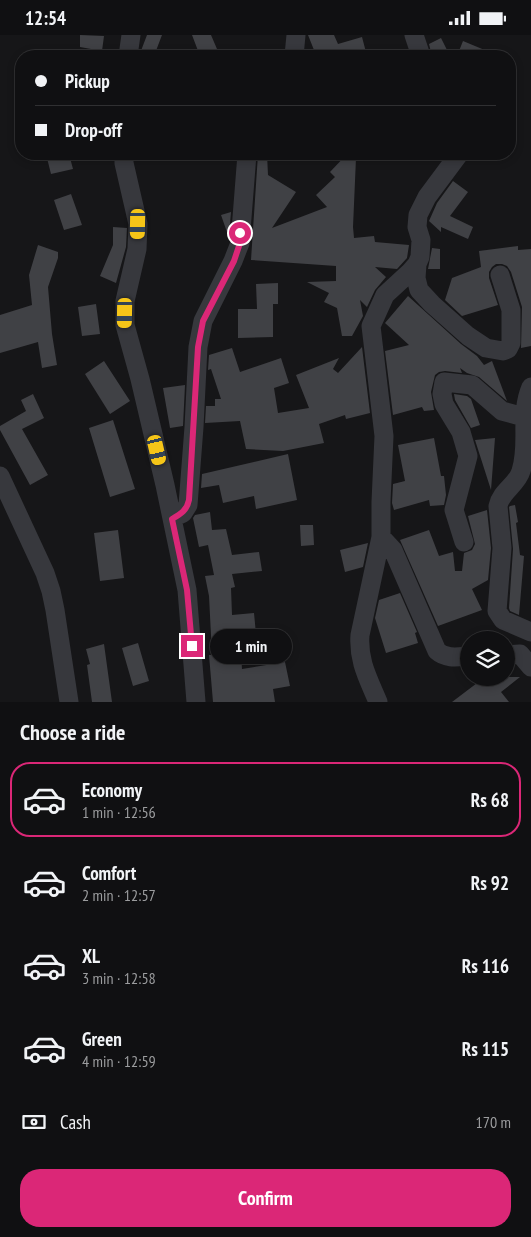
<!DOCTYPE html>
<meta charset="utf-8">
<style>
:root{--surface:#101012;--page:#19191b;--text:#f1f3f6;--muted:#9c9d9f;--line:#303032;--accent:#db2777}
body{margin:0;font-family:"PT Sans Narrow",sans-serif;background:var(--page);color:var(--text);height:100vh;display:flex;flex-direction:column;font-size:19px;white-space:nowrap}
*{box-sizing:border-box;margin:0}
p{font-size:16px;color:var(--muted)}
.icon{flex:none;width:28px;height:28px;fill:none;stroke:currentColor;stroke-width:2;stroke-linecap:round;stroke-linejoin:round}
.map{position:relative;height:667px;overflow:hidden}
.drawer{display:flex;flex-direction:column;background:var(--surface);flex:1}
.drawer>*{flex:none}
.top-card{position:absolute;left:15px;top:15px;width:501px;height:110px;border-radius:20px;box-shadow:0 2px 8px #0003,0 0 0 1px var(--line);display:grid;align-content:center;height:110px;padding:0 20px;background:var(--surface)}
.fabs{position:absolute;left:460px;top:596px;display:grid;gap:10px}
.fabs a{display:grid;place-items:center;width:55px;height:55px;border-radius:50%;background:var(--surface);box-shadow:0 2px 8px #0003,0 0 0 1px var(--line);font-size:25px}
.end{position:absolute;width:22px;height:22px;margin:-11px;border:6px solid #db2777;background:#fff;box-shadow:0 0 0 2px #fff}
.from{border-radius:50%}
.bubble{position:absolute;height:35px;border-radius:18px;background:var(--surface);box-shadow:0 2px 8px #0003,0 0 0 1px var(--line);font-size:16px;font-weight:700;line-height:35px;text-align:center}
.car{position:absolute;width:15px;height:30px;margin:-15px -8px;border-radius:6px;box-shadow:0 0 4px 1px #0007;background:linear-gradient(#f5c518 24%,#345 0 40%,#f5c518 0 76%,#345 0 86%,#f5c518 0)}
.top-card b{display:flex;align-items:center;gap:18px;height:48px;font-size:19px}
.top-card b+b{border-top:1px solid var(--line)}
.top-card i{width:12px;height:12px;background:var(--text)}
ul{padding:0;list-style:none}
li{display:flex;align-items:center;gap:15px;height:75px;margin:0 10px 8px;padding:0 10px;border:2px solid transparent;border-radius:20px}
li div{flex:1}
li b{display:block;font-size:19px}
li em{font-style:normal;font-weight:700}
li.selected{border-color:var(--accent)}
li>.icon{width:45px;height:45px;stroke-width:1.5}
h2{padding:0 20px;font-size:22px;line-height:60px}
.pay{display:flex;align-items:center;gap:12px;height:55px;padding:0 20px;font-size:19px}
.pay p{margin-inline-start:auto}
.primary-button{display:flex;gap:10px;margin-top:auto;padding:10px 20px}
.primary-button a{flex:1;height:58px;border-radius:20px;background:var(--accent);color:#fff;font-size:20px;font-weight:700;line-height:58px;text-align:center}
.status{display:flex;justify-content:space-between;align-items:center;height:35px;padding:0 25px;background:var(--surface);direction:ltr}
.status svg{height:14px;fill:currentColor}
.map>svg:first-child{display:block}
.building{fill:#404145}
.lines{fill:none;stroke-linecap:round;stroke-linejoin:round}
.minor{stroke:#37383d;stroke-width:19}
.route{stroke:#db2777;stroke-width:6}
</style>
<div class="status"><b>12:54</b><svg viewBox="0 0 49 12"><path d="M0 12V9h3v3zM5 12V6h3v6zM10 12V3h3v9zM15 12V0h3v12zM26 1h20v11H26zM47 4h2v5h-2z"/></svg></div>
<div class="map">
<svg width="531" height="667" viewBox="0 0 531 667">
<rect width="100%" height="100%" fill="#161618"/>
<path class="building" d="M80,0L104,1L102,16L80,12Z
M147,0H162L154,21H139Z
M192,0H211L220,21H200Z
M308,0H334L338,9L362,2L367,21H308V17L314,15Z
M441,3L450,21H432L429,9Z
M463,6L499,21H457Z
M46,119H69L73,134L51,139Z
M258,119H267L268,140L296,157L272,193L327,172L316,160L335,142L330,137L347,119H351L356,123L353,192L354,203L374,201L375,207L409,210L407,223L397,234L375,232L386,242L375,255L367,272L360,265L363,281L352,301H342L337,273L324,267L329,258L307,247L336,246V231L251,225Z
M453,146L468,157L450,181L473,192L468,204L441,192V197L429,186L437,168Z
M71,159L82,190L64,195L54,165Z
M231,177L229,200H228L221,180Z
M113,192L127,193L126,212L116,248L100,241L113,210Z
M38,210L58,217V223L48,252L52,299L57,330L42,333L38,307L0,318V280L32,270L29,240Z
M518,211V215L531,214V311L521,313L522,272L511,237L507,231L502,229H496L492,232L489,237V243L498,270L462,281L445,265L452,243L481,232L479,216Z
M432,213L440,214V234H428Z
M278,248V269H273V302L238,303V274H257L256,249Z
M408,261L461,309L477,321L484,330L492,326L507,366L479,342L467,338L460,333L462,338L445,336L439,337L435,340L431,357L434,375L424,376L422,372L393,380L385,316L409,310L385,288Z
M96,269L100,299L82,301L78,272Z
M362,312L370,378L346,384L345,380L319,389L324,408L283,416L246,414L240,386L205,388L206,371H215V364H221L211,334L208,335L209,320L232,313L240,337L281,323L289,348L274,353L278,378L309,373L296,340L339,323L333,334L338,338Z
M104,326L130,366L110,379L85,339Z
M185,350L183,391L170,393L163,353Z
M33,359L44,383L22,394L48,440L30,450L0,395V391L26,376L21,365Z
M454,359L467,361L471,364L480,390L471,393L455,365Z
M113,385L135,454L110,462L89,393Z
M434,403L441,441H444L446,460L444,470L430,471L429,465L394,475L392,468L393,449L405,446L398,410Z
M495,403L491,455L475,405Z
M288,419L297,465L256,474L254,461L223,468L219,450L201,453L202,439Z
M515,470L518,487L516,488L520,520L524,521L519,580L510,576L509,573L513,514L509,472L510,471Z
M487,475L491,513L488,545L472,554L482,575L438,591L400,505L429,495L439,521L453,517L455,536H462L464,518L472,515L475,509L468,481Z
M210,477L212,495L226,494L232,520L259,517L262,536L232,539L235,552L231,553L232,580L254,578L256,599L240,600L242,634L285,627L290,651L273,654L275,667H213L209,620H212L209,561L205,541L214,540L208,510L199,512L193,483L195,480Z
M300,490H313L314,510L301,511Z
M118,495L124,543L100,546L94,498Z
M368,508L363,532L345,537L340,515Z
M400,558L417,597L415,598L418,608L386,618L375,583L379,565Z
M282,600L288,617L275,621L270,604Z
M138,608L149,646L133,651L122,613Z
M104,609L112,667H92L87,630L90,629L86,614Z
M485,642H520L501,657L509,667H452Z"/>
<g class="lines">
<path class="minor" d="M414,0L421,21
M128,21L131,0
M294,21L296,0
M124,119V128L138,189L137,214L125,266V290L140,344L165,450L187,555L196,667
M459,119L427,162L418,180L417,192L421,205L420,222L417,229L410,237L385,260L371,291L384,401L381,467V502L393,515L437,616C446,624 457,622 469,621
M417,229L416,243L419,255L432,269L468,301L486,313L503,316L508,314L511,308V275L500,240
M531,352C519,380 530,408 521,436C517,450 501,456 498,471L502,513L497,576L503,585L531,597
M0,441L45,538L51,556L55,575L69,667
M172,483L183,478L188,470L194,392L198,312L203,286L233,226L240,208L247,119
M464,507L454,475L468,421L461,397L444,369L442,359L444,347L472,350L502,376L524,382
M506,620L520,619L531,632
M378,667C368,643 358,626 360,600L381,502"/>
</g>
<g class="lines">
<path class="route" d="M192,611L187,555L172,484C181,479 187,475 189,465L198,312L203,286L234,226L240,208V198"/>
</g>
</svg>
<div class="fabs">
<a><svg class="icon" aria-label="layers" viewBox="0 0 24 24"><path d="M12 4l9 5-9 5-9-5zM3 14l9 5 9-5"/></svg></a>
</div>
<i class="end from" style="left:240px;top:198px"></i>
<i class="end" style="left:192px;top:611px"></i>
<div class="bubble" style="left:210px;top:594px;width:82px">1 min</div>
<i class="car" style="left:138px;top:189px;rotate:181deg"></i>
<i class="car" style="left:125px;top:278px;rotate:181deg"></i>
<i class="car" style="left:157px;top:415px;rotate:167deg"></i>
<div class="top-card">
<b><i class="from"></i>Pickup</b>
<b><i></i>Drop-off</b>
</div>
</div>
<section class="drawer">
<h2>Choose a ride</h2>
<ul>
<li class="selected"><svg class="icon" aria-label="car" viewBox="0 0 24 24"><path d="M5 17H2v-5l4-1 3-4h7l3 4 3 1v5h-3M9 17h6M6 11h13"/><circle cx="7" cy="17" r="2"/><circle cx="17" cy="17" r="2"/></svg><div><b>Economy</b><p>1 min · 12:56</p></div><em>Rs 68</em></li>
<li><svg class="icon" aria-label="car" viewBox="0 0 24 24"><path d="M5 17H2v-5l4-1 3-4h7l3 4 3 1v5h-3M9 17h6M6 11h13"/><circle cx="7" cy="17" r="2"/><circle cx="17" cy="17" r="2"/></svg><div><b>Comfort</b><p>2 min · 12:57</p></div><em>Rs 92</em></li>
<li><svg class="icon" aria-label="car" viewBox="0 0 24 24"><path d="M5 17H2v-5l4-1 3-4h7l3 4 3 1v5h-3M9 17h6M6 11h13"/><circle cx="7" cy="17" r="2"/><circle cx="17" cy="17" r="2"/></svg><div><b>XL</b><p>3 min · 12:58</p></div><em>Rs 116</em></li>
<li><svg class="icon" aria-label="car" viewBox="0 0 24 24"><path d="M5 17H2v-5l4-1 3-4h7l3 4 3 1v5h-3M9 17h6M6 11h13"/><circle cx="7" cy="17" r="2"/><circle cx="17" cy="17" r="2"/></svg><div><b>Green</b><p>4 min · 12:59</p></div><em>Rs 115</em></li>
</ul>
<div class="pay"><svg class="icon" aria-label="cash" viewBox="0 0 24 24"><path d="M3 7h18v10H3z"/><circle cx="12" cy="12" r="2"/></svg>Cash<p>170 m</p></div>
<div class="primary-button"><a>Confirm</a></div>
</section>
